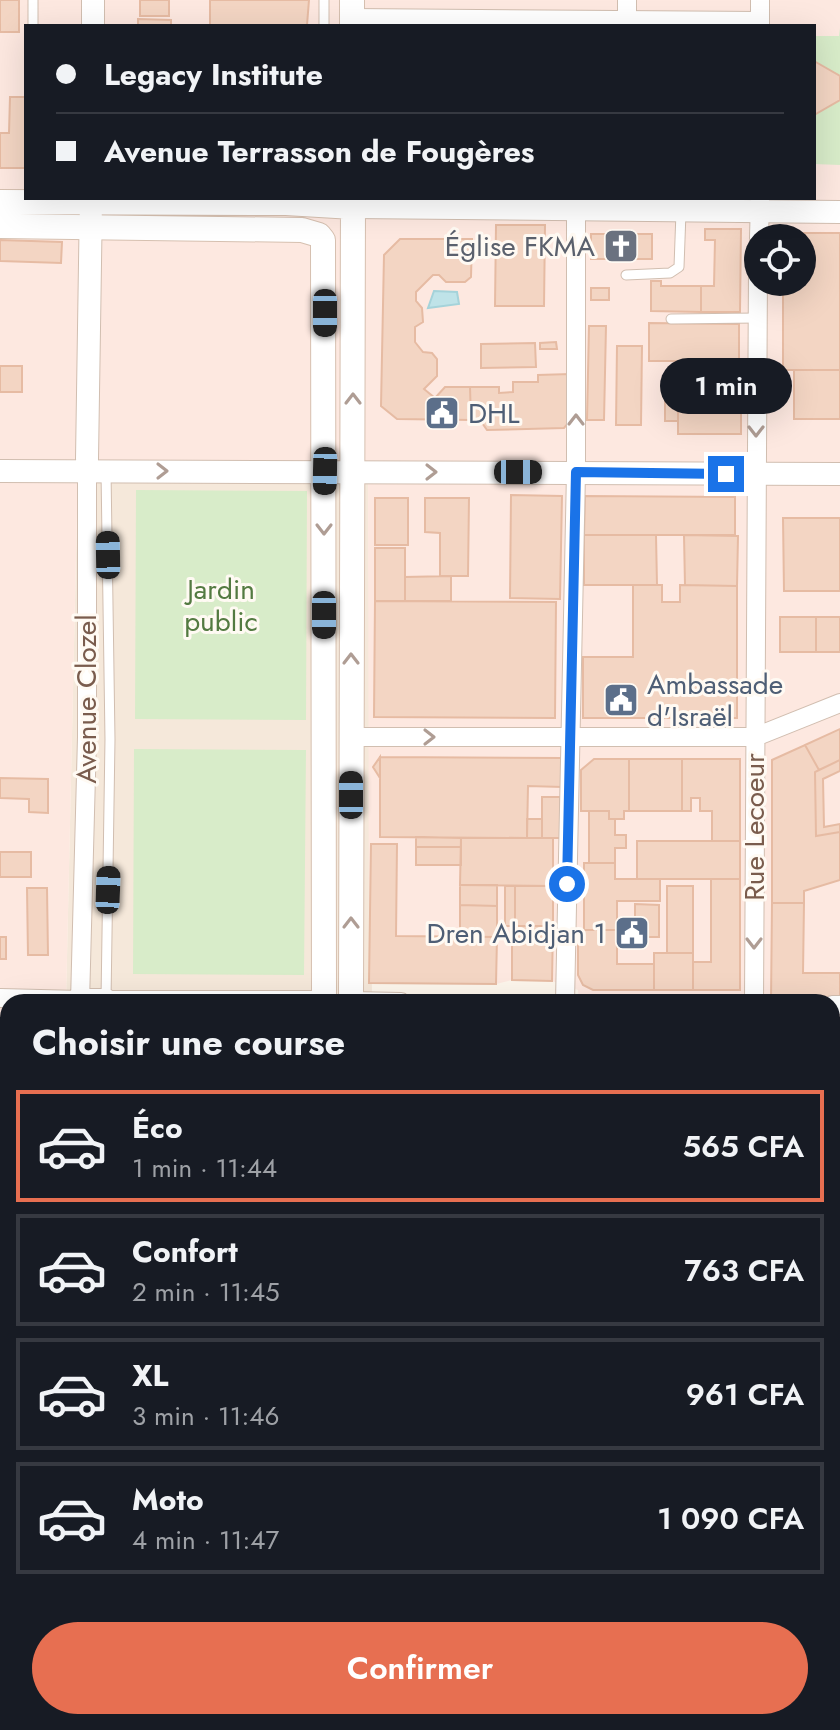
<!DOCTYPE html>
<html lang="fr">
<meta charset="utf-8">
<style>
:root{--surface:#171b24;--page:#20242c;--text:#f1f3f6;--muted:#9ea1a6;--line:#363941;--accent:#e76f51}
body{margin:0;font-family:Jost,sans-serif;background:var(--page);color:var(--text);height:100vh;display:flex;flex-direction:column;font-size:30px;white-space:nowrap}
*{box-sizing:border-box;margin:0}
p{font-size:26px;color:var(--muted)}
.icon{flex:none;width:44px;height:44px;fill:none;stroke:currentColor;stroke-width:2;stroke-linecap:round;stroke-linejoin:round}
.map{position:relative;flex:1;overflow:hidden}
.drawer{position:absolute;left:0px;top:994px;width:840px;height:736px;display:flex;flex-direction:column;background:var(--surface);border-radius:24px 24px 0 0;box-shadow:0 8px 32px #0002}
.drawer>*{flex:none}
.guide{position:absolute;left:24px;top:24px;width:792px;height:176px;border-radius:0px;box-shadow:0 8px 32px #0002;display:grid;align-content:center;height:176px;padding:0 32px;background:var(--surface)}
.fabs{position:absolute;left:744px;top:224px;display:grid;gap:16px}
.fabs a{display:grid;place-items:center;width:72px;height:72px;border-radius:50%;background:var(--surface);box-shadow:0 8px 32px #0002;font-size:40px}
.end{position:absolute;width:36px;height:36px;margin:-18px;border:10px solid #1a73e8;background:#fff;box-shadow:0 0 0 4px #fff}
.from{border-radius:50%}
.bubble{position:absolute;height:56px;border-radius:28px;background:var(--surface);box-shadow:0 8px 32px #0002;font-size:26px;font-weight:600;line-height:56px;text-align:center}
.car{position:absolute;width:24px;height:48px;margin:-24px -12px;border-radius:10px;box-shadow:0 0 6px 2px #0007;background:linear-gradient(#222 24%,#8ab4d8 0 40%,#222 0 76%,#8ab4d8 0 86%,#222 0)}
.guide b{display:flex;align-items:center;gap:28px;height:76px;font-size:30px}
.guide b+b{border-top:2px solid var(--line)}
.guide i{width:20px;height:20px;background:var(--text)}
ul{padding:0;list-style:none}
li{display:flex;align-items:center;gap:24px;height:112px;margin:0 16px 12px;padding:0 16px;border:4px solid var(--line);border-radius:0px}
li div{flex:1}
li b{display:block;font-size:30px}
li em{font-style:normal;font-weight:600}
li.selected{border-color:var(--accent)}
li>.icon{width:72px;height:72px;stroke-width:1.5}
h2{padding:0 32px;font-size:36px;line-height:96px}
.primary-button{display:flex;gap:16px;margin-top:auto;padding:16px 32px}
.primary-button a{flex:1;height:92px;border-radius:48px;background:var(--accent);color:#fff;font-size:32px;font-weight:600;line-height:92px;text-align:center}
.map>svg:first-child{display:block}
.residential{fill:#f5e8da}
.commercial{fill:#fde8e0;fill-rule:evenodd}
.green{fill:#d8ecc9}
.water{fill:#bfe3e8;stroke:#a5d3da;stroke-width:2}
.building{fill:#f3d5c3;stroke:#e6bba3;stroke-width:2}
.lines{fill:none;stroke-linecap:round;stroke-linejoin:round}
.service-casing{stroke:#d1beb0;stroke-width:11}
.minor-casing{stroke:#d1beb0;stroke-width:20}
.tertiary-casing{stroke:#d1beb0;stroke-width:24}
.secondary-casing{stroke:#d6c0b0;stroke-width:26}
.service{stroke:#fff;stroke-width:9}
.minor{stroke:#fff;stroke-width:18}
.tertiary{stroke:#fff;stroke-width:22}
.secondary{stroke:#fff;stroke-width:24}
.oneway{stroke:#af9d94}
.route{stroke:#1a73e8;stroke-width:10}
.labels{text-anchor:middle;stroke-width:6;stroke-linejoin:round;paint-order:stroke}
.worship-label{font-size:28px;fill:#5b616d;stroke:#fffaf3;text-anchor:end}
.service-label{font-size:28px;fill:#4e5e75;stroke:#fffaf3;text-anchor:start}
.park-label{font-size:28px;fill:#537a41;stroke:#fffaf3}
.street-label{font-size:28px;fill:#7a5c4d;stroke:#fffaf3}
</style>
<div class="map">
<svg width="840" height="1730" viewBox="0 0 840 1730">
<rect width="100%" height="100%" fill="#fdf6ec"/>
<path class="residential" d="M368,464L372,1002H66L78,468Z
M49,1722H381L382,1730H49Z"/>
<path class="commercial" d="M0,0H840V1730H382L381,1722H832V1002H579L578,990L552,981L512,980L496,984L369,983L368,465L78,468L66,1002H8V1722H49L48,1730H0ZM26,26H814V198H26ZM758,238H802V282H758Z"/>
<path class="green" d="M840,28V165L814,164V36H839Z
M136,490L307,491L306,720L135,719Z
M134,749L306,750L304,975L133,974Z"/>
<path class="water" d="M434,291L457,292L459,304L428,308Z"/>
<path class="building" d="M0,0H19V32H0Z
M140,0H169V16H140Z
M210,0H309L307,25H210Z
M138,19L171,20V26H138Z
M814,61L840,76V100L814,115Z
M10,97H26V168H0V133H9Z
M496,225H545L544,306H495Z
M705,229H741L740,312H701V286H714L715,240H705Z
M783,233H840V370H783V282H802V238H783Z
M591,234H652V259H591Z
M400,239H472L471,277L465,282H446L439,275H433L416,292V301L422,308L423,322L415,327V342L423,352L432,353L437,359V376L424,389L435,398L445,387H470L471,420L397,419L381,406L384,255Z
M0,240L62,242L61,263L0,261Z
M651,281H661V286H701V312L651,311Z
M591,288H609V300H591Z
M649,323L739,324V361H649Z
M589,326H606L604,420H587Z
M556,342L557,349H540V343Z
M535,343L536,367L481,368V344Z
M617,346H642L641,425H616Z
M684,361H727L726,371H684Z
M0,366H22V392H0Z
M794,370H840V419H794Z
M701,371H741V434H678V395H701Z
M570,374V421L564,428L487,430L480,420H471L470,387H499V393L513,392V382H538V375Z
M665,385H678V421H665Z
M511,495L562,496L560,599L510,598Z
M585,496L735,497V535H584Z
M375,498H408V545H375Z
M425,498H469L468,576H440V533L425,532Z
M783,518H840V591H784Z
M584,535H656L657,585H584Z
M684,535L738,536L737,586L685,585Z
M375,548H405V601H375Z
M451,576V601H405V577Z
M633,585H662V602H680V585L737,586V718H583V657H633Z
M375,601L556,602L555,718L374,717Z
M780,617H816V652H780Z
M816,617H840V652H816Z
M840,729V760L819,770L805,745Z
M805,745L819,770L815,772L816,836L840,832V880L804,891V903H772V760Z
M380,757L562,758V787L528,786L527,838L380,837Z
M380,757V778L373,767Z
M594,759H629V811H624V819H609V811H581V770Z
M629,759H682V811H629Z
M682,759H740V841H712V811H700V798H691V811H682Z
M840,760V771L823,779L824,827L840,824V832L816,836L815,772Z
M0,778L48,779V813L29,812V799L0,798Z
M542,797H560V838H542Z
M589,811H609V819H615V835H626V848H615V863H589Z
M527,819H542V838H527Z
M416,837L461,838V847H416Z
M461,838H553V886L460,885Z
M637,841H740V879H637Z
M371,844H397L396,936L497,937L496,984L369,983Z
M416,847H461V865H416Z
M0,852H31V877H0Z
M584,863H615V879H660V901H617V930H584Z
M711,879H740V990H693V962H711Z
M460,885H497V906L460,905Z
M505,886H515V926H505Z
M515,886H553V926H515Z
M667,886H693V953H667Z
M27,888H47L48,955H28Z
M772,903H804L803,973H840V999L771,1002Z
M635,904L659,905V937H635Z
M460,905L497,906V937H460Z
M512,926H553L552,981L512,980Z
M578,930H617V964H654V990H593L583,985L578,975Z
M0,937H6V959H0Z
M654,953H693V990H654Z
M832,1033H840V1058H832Z
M0,1047H8V1074H0Z
M832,1058H840V1081H832Z
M0,1118H8V1145H0Z
M840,1152V1184L836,1185L832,1154Z
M0,1194H8V1221H0Z
M840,1215V1245L832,1218Z
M0,1291H5L4,1352H0Z
M840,1334V1366L832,1368V1336Z
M0,1372H8V1427H0Z
M840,1442V1498L832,1470V1445Z
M0,1559H8V1590H0Z
M0,1644H8V1679H0Z
M0,1703H8V1722H12H0Z
M0,1722H22V1730H0Z
M22,1722H49L48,1730H22Z
M126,1722H172L171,1730H126Z
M396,1722H474L447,1730H393L398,1729Z
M474,1722L479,1730H447Z
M692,1722L694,1730H670L672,1727Z
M692,1722H747L750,1730H694Z"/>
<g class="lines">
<g class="service-casing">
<path id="service" d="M33,0V26
M324,26V0
M626,275L670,273L679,267L681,212
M671,319L757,318
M106,1000L110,739L106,471
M0,1435L8,1434
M1,1529L8,1512
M77,1730V1722
M90,1730L96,1722"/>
</g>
<g class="minor-casing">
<path id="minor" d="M352,18L760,21
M627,21V0
M760,26V0
M759,238L760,198
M351,737H755L840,703
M0,998L80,1000
M106,1000H324
M351,1001L401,1002
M80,1002L87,737V461
M565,1002L576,472V198
M754,1002L758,269
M832,1005H840
M832,1133L840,1131
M0,1267H8
M832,1396L840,1394
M832,1555L840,1587
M832,1662L840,1659
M602,1730L630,1722"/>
</g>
<g class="tertiary-casing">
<path id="tertiary" d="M93,26V0
M353,207L840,212
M87,459L91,198
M0,471L840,474
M80,1000H106"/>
</g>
<g class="secondary-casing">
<path id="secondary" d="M352,26V0
M0,202L286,203L353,207
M0,226L302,230L319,235L323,240L324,1002
M351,1002L353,198
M332,1722V1730
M361,1722V1730"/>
</g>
<use href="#service" class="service"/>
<use href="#minor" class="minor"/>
<use href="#tertiary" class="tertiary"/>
<use href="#secondary" class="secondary"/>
</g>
<defs><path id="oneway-chevron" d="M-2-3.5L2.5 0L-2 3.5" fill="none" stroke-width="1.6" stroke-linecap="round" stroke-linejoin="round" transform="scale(2)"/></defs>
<g class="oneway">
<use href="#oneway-chevron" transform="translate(353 399) rotate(-90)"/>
<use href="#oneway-chevron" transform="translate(576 420) rotate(-90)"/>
<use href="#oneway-chevron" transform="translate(756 431) rotate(90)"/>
<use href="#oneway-chevron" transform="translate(162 471)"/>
<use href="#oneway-chevron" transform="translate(431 472)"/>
<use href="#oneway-chevron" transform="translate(324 529) rotate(90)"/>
<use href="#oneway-chevron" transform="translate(351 659) rotate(-90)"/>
<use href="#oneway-chevron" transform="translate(429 737)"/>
<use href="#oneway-chevron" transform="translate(351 923) rotate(-90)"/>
<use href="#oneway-chevron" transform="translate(754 943) rotate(90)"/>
</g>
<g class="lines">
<path class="route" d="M567,884L576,472L726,474"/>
</g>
<defs>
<g id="church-square" transform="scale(1.8)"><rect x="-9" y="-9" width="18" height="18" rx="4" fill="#6b7280" stroke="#fffaf3"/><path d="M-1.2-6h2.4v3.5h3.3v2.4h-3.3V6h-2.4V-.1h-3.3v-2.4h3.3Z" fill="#fff"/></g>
<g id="civic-square" transform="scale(1.8)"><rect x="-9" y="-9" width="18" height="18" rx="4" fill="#5c6f8a" stroke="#fffaf3"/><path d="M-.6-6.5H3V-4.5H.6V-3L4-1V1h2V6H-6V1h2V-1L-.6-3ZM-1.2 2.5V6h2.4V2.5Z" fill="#fff"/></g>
</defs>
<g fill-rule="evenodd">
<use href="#church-square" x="621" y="246"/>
<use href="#civic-square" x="442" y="413"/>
<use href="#civic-square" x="621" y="700"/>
<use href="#civic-square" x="632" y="933"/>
</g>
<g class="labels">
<g class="worship-label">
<text x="595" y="256">Église FKMA</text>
</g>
<g class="service-label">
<text x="468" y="423">DHL</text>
<text x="647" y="694">Ambassade<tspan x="647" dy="32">d'Israël</tspan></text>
<text x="606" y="943" text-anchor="end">Dren Abidjan 1</text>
</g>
<g class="park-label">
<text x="221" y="599">Jardin<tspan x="221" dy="32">public</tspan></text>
</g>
<g class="street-label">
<text transform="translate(86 699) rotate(-90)" y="10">Avenue Clozel</text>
<text transform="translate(754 827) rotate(-90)" y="10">Rue Lecoeur</text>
</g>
</g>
</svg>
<div class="fabs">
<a><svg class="icon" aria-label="locate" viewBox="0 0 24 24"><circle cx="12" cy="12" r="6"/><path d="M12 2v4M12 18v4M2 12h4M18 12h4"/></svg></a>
</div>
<i class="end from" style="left:567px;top:884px"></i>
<i class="end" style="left:726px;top:474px"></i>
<div class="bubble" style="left:660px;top:358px;width:132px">1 min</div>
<i class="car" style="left:325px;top:313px;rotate:180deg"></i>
<i class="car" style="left:325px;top:471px;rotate:181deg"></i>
<i class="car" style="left:518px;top:472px;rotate:90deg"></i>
<i class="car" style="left:108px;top:555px;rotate:359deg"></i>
<i class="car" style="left:324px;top:615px;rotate:180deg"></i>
<i class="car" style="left:351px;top:795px;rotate:0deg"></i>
<i class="car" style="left:108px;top:890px;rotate:2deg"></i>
<div class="guide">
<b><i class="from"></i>Legacy Institute</b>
<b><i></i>Avenue Terrasson de Fougères</b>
</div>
<section class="drawer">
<h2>Choisir une course</h2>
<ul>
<li class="selected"><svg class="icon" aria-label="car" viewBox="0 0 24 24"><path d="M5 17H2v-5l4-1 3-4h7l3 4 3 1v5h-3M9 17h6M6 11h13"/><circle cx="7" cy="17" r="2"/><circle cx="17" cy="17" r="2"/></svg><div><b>Éco</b><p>1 min · 11:44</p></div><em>565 CFA</em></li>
<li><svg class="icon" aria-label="car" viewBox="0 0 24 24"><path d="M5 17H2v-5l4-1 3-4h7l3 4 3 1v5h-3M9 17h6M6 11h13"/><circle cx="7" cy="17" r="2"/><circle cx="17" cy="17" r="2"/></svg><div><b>Confort</b><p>2 min · 11:45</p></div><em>763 CFA</em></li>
<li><svg class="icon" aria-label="car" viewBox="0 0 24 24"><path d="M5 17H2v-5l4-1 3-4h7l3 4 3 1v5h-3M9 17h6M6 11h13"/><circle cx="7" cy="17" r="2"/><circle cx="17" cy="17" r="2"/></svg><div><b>XL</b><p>3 min · 11:46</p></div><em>961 CFA</em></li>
<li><svg class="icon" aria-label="car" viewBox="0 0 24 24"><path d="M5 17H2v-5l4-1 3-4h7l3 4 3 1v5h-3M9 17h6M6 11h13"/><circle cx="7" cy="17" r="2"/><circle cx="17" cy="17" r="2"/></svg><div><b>Moto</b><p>4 min · 11:47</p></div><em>1 090 CFA</em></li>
</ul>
<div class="primary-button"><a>Confirmer</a></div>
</section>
</div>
